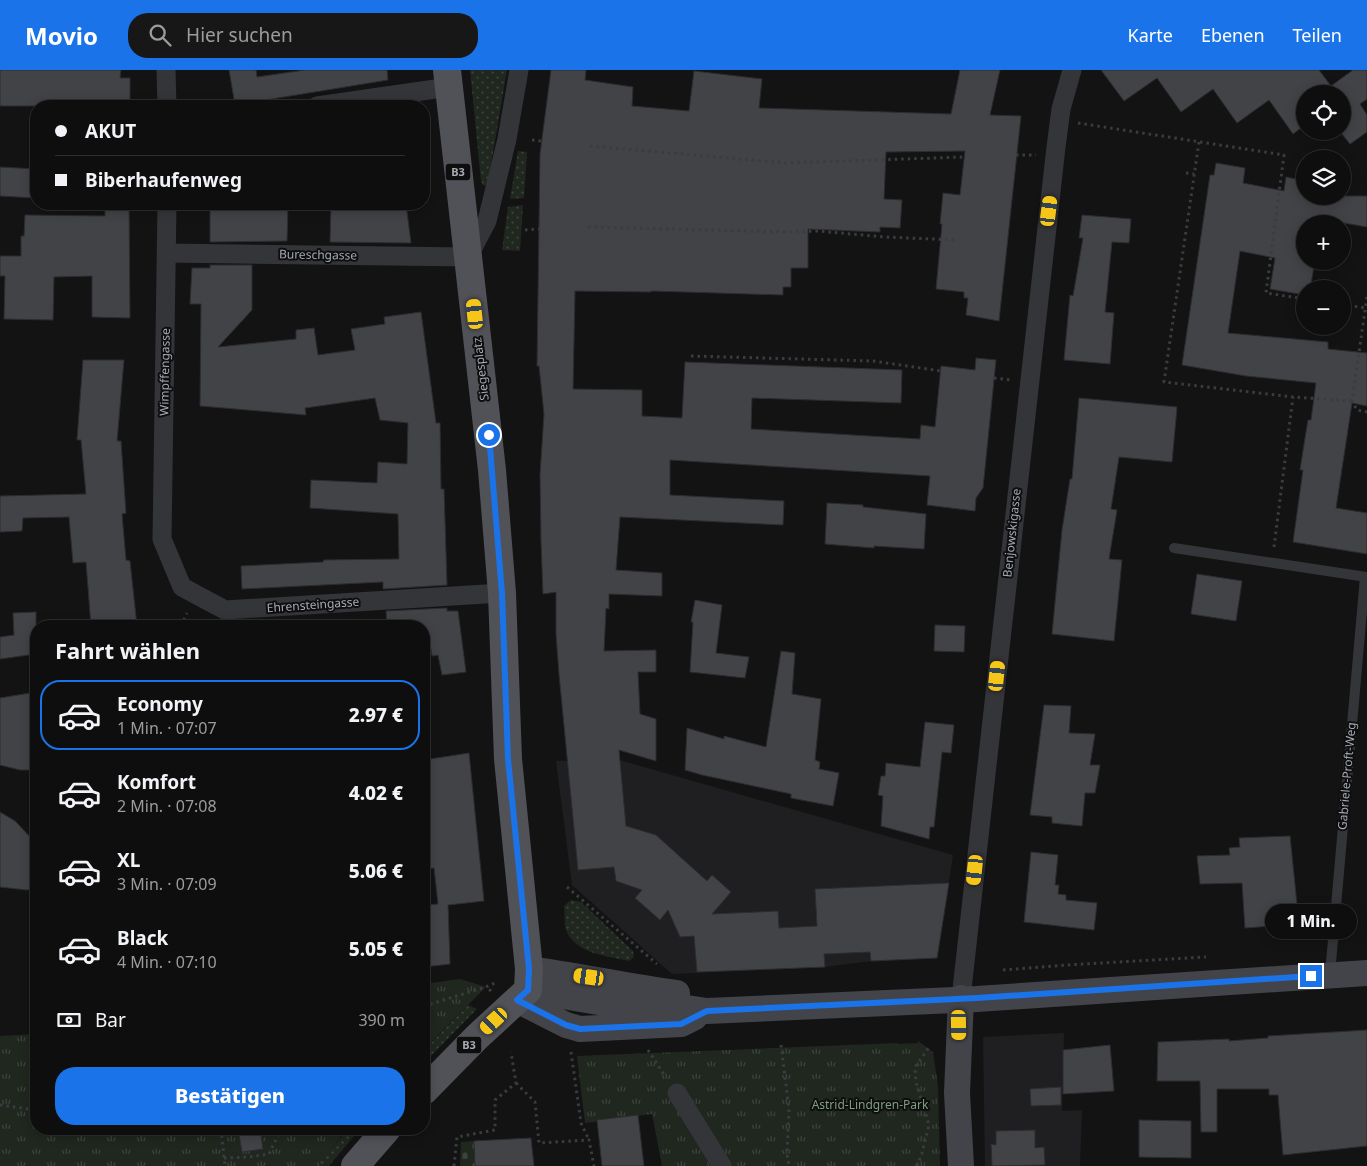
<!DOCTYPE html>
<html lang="de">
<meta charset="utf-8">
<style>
:root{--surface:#0e0e0f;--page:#171718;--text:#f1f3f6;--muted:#9b9c9e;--line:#2e2e2f;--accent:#1a73e8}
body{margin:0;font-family:"Noto Sans",sans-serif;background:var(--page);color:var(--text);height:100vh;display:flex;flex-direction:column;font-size:19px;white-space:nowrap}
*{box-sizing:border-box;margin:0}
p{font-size:16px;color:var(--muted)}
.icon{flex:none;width:28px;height:28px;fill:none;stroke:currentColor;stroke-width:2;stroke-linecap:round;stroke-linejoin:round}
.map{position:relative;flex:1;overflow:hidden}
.drawer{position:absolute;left:30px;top:550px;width:400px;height:515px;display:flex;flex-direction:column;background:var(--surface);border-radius:20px;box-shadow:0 2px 12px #0003,0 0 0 1px var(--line)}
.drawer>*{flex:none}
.top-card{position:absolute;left:30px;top:30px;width:400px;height:110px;border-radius:20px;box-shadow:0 2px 12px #0003,0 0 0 1px var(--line);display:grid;align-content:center;height:110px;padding:0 25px;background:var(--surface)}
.tools{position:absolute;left:1296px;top:15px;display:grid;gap:10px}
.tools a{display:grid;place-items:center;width:55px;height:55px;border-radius:50%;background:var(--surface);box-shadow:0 2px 12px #0003,0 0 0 1px var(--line);font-size:25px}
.end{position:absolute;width:22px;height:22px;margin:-11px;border:6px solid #1a73e8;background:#fff;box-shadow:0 0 0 2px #fff}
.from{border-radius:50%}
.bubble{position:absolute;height:35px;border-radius:18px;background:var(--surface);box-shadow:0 2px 12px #0003,0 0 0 1px var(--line);font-size:16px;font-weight:800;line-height:35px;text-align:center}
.car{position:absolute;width:15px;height:30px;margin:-15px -8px;border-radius:6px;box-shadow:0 0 4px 1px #0007;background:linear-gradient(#f5c518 24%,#345 0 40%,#f5c518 0 76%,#345 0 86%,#f5c518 0)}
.top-card b{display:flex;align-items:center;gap:18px;height:48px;font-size:19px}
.top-card b+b{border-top:1px solid var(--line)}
.top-card i{width:12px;height:12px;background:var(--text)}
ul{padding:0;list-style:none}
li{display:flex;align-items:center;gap:15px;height:70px;margin:0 10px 8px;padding:0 15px;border:2px solid transparent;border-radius:20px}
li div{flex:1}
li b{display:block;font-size:19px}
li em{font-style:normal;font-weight:800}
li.current{border-color:var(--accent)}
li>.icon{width:45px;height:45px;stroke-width:1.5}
h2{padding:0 25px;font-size:22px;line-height:60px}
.pay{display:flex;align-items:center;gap:12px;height:55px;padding:0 25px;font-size:19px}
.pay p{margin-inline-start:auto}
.cta{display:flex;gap:10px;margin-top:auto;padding:10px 25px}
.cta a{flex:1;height:58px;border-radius:20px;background:var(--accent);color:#fff;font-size:20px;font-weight:800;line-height:58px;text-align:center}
header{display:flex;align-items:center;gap:30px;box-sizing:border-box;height:70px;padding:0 25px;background:var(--accent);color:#fff}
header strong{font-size:24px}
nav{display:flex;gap:28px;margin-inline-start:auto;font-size:18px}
.search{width:350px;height:45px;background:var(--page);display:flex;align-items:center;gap:12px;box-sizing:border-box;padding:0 18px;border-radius:20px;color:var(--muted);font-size:19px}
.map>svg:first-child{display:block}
.built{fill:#1f1f21}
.grass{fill:url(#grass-dots)}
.cemetery{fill:url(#cemetery-stones)}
.park{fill:url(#park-tufts)}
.building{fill:#424347;stroke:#2d2d30}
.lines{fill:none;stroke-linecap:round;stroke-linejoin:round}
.path{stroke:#3a3c40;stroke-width:3;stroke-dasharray:2.5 4;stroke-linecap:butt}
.lane{stroke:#343539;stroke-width:10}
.street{stroke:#343539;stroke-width:19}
.secondary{stroke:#424449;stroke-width:26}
.primary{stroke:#505258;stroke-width:28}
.route{stroke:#1a73e8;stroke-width:6}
.labels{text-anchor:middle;stroke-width:4;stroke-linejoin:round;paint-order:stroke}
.shield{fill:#0e0e0f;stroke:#787b82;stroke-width:1}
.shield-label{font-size:11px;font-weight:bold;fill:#a5aab4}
.street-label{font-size:12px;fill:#a5aab4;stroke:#0e0e0f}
.park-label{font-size:12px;fill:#7c9f7c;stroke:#0e0e0f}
</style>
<header>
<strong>Movio</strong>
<div class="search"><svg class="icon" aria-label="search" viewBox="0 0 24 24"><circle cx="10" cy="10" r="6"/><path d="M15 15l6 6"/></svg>Hier suchen</div>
<nav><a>Karte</a><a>Ebenen</a><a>Teilen</a></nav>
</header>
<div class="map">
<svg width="1367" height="1096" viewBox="0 0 1367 1096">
<defs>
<pattern id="grass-dots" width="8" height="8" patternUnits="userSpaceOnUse" patternTransform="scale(1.25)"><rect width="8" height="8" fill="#1f271f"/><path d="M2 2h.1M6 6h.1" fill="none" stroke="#3d443d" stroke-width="1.8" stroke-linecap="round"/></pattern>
<pattern id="cemetery-stones" width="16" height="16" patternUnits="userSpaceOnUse" patternTransform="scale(1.25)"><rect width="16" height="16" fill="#1f271f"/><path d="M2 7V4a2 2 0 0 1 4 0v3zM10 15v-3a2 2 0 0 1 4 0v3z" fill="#3d443d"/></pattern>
<pattern id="park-tufts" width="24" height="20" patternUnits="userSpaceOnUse" patternTransform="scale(1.25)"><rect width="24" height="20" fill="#1f271f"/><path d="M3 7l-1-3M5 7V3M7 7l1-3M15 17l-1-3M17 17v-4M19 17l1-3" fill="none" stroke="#3d443d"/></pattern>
</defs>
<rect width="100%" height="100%" fill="#131314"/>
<path class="built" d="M616,689L953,785L937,888L871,891L825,897L672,904L572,815L556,691Z
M1064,963L1062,1041L1082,1040L1080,1096H985L983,967Z"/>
<path class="grass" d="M470,0H507L488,112L485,116L483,115L481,111Z
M518,81L527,82L524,128L510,129Z
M523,135L520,181L502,180L508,137Z
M571,830L581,832L633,881L634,887L629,891C608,886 575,884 566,860C564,853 565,844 564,836Z
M468,935L477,939L424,993V980Z
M348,1059H360L329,1096H317Z"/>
<path class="cemetery" d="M474,1071L475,1096H460L461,1072Z"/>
<path class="park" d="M460,909L486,917L424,979V914Z
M36,964V1059H346L319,1096H0V966Z
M918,971L933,982L938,1016L940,1096H662L652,1044L585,1053L577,986L898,973V974L918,973Z"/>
<path class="building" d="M0,0H121L120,8H130V36H0Z
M229,0H256L257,7L305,0H387L388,10L235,35Z
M551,0H586L585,10L633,17L632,36L689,41L694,1L762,9L759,38L951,44L960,0H1000L990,45L1021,46L999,251L966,245L968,228H964V222L936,219L942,154H940L943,123L960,125L965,81L886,82L884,129L902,130L900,158L880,157V162L808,159V198H791V217H783V225L651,221V222L575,221L573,319L642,320V346L682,348L685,292L902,300L901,333L752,328L751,359L920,369L921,355L935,357L941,296L975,300L976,288L996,290L983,418L976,428L975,441L927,435L930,406L670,390V425L784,431L783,455L620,447L616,500L662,503V526L609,524V539L606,538L604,581L656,580V602H638L640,644L656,649V691L619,680L626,756L656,765L707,811L712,805L731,822L712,844L778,841L779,858L817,856L815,819L949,813L937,888L871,891L870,882L824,884L825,897L697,902L694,866L680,867L668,840L660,850L635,828L642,820L616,811L614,797L578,800L559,604L556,564V522L543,524L541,471L540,405L544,344L539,296H537L540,84Z
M1101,0H1319L1331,16L1353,0H1367V29L1360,34L1367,45V62L1350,74L1342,64V24H1305V55L1293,64L1269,30L1237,53L1213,19L1181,42L1157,8L1124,31Z
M1216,93L1245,98L1243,113L1284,121L1286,107L1305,111V126H1367V157L1321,149L1320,154H1305V191H1315L1310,219H1305V225L1270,219L1275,188L1240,181L1228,263L1328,272V279L1367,283V336L1352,333L1336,438L1367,443V484L1293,472L1303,400H1300L1305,368L1308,350H1311L1316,313L1246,306L1182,295L1210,105H1214Z
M0,97L36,99V128L0,126Z
M105,134H129L130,248L92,247V206L54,207L53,250L4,249L5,206H0V186H21V166H24L25,145L105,146Z
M210,134H288L287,171L210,172Z
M331,134H406L411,173L330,172Z
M1082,145L1131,149L1129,173L1112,172L1105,242L1114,243L1110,294L1064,290L1070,225L1073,226L1083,168H1079Z
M210,195H252V240L218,277L296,269V260L314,258L318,285L355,280L351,259L385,254L384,247L421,242L436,353H440L441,419H444L447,515L383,519V512L242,519L241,496L323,492L324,490L399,489L398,444L310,438L311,410L377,413L378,392L407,394L408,353L380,350L375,328L305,338L306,345L200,336L201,234H190L192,198H210Z
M83,290H124L117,371H121L126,443L122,444L126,490L130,491L137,556H91L86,492L73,493L69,447L23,448L22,461L0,462V426L86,424L81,370H77Z
M1079,328L1177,337L1172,392L1119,387L1111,439L1117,440L1109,489L1122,490L1114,571L1052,564L1062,460L1070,409H1072Z
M827,433L863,435V437L926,444L924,479L874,476V478L825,474Z
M1197,504L1242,511L1236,551L1191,544Z
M695,530L722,535L716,583L749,587L745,608L690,602L693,552H691Z
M447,538V541H458L466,602L442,605L438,585L432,586L431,579L424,580V556H387L386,541Z
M36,542V584L0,589V567L14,565L13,543Z
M935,555L965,556L964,582L934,581Z
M781,581L795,583L792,624L821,629L815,690L820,692L819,699L839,703L833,736L791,728V724L702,705L685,700L687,658L724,669V666L766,677Z
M36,622V700H20L0,695V628Z
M1044,635L1071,636L1069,663L1095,664L1090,695H1100L1095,723H1085L1082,756L1052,753V747L1030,745Z
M925,652L954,655L951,683L942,682L934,757H930L929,769L881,756L883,726L878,725L881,706H885L886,693L920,697Z
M469,683L484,831L448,835L450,894L424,897V845H427V835L438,834L434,798L424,799V690Z
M0,742L15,751L36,773V818L27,820L0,817Z
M1290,766L1299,854L1245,858L1242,813L1200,814L1197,786L1230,785L1229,778L1240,777L1239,768Z
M1031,782L1058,785L1055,815H1059L1058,824L1066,825V830L1097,833L1094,860L1024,852Z
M1367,960V1076L1283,1085L1278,1025H1269V1019H1217V1062H1201L1200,1011H1157L1158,972L1229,969V971L1268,968V966Z
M1110,975L1114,1021L1063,1024V980Z
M1061,1017V1035L1031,1036L1030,1019Z
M638,1045L644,1096H602L597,1050Z
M1139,1050L1191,1051V1088L1139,1087Z
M238,1059H260L263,1079L242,1082Z
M1035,1060V1078L1044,1077L1045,1095L992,1096L991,1074L996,1075V1061Z
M531,1068L534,1096H475L474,1071Z"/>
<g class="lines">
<path class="path" d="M1078,53L1284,85L1266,223L1305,229
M532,70L542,71
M1199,72L1164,312L1293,327L1352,331
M590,76L786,93L964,87
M1016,85H1036
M1186,103L1194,104
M588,157L787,162L818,161L885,167L957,170
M525,160L539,159
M1367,227L1352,331L1357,340L1367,342
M1342,234L1365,238
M691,286L873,291L941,301
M994,308L1011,310
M1274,477L1293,327
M181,556L187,543
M567,817L657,894
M1003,900L1067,895L1206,887
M491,921L486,917L497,912
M424,936L486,917
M781,975L789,1039L787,1084L789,1096
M648,980L665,1006
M571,982L581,1053L589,1070
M516,1013L535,1032L539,1073L589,1070L594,1096
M0,1035L36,1040
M221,1059L225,1096
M224,1088L249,1087L269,1084L281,1059
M454,1096L457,1067L495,1060V1030L516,1013L511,982
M916,1096L921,1087L929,1055L916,1012L915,997L930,976"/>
<path class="lane" d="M1174,478L1367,507
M1330,904L1365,507"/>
<path class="street" d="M166,0L167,36
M317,36L449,17
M167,134L162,469L182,517L225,540L502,523
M167,183L468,187L487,151L507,69L519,0
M961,928L1056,77L1061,39L1072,0
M677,1023L722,1096"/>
<path class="secondary" d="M529,899C579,906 627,916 677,923
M528,920L604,933L632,936L680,937L707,941L977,929L1367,903
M517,930L566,955L580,959L681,954L695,947
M961,1096L957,1023L961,928"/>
<path class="primary" d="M424,1021L477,967L528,920L529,899L508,689L502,523L492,400L447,0
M355,1096L387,1059"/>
</g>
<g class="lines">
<path class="route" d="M489,365L502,523L508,689L529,899L528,920L517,930L566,955L580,959L681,954L707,941L977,928L1311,906"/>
</g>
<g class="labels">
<g class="shield">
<rect x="445.5" y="93.5" width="25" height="17" rx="4"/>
<rect x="456.5" y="966.5" width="25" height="17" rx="4"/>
</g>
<g class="shield-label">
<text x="458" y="106">B3</text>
<text x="469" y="979">B3</text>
</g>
<g class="street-label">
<text transform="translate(318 185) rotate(1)" y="4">Bureschgasse</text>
<text transform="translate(481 299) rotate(-97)" y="4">Siegesplatz</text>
<text transform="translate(165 302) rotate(-89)" y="4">Wimpffengasse</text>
<text transform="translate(1012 463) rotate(-84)" y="4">Benjowskigasse</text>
<text transform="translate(313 535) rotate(-4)" y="4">Ehrensteingasse</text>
<text transform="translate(1347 706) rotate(-85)" y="4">Gabriele-Proft-Weg</text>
</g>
<g class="park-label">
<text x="870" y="1039">Astrid-Lindgren-Park</text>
</g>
</g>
</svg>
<div class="tools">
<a><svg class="icon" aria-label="locate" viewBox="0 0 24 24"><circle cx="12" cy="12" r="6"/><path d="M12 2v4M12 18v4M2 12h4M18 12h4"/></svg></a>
<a><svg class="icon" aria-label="layers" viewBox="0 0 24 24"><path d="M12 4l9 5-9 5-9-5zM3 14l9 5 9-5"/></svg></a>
<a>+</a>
<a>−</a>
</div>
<i class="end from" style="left:489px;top:365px"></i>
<i class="end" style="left:1311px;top:906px"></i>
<div class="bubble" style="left:1265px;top:834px;width:92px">1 Min.</div>
<i class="car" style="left:1049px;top:141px;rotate:7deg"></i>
<i class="car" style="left:475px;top:244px;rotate:354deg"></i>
<i class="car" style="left:997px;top:606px;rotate:6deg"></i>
<i class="car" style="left:975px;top:800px;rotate:186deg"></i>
<i class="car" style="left:589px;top:907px;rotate:278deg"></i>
<i class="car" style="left:494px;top:951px;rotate:227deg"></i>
<i class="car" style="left:959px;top:955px;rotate:179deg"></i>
<div class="top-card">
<b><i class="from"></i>AKUT</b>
<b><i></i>Biberhaufenweg</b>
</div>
<section class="drawer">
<h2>Fahrt wählen</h2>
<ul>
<li class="current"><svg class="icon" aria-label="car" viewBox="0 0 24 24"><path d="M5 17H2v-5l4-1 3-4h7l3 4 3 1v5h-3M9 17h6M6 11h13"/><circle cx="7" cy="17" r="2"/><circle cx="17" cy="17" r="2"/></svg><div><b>Economy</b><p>1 Min. · 07:07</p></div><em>2.97 €</em></li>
<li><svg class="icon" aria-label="car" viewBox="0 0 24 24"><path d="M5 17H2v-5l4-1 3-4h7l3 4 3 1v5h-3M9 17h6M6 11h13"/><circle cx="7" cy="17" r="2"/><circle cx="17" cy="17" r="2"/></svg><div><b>Komfort</b><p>2 Min. · 07:08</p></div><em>4.02 €</em></li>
<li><svg class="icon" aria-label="car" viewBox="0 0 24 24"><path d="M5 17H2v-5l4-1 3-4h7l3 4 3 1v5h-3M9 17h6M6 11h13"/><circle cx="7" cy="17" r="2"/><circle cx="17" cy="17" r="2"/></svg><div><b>XL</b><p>3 Min. · 07:09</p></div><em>5.06 €</em></li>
<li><svg class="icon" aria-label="car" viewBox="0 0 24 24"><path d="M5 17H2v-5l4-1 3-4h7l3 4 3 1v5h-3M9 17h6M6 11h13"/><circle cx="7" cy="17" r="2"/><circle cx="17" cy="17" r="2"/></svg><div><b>Black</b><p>4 Min. · 07:10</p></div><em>5.05 €</em></li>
</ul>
<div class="pay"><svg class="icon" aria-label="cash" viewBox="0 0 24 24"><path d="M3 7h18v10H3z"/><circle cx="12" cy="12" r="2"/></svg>Bar<p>390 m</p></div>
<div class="cta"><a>Bestätigen</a></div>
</section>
</div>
